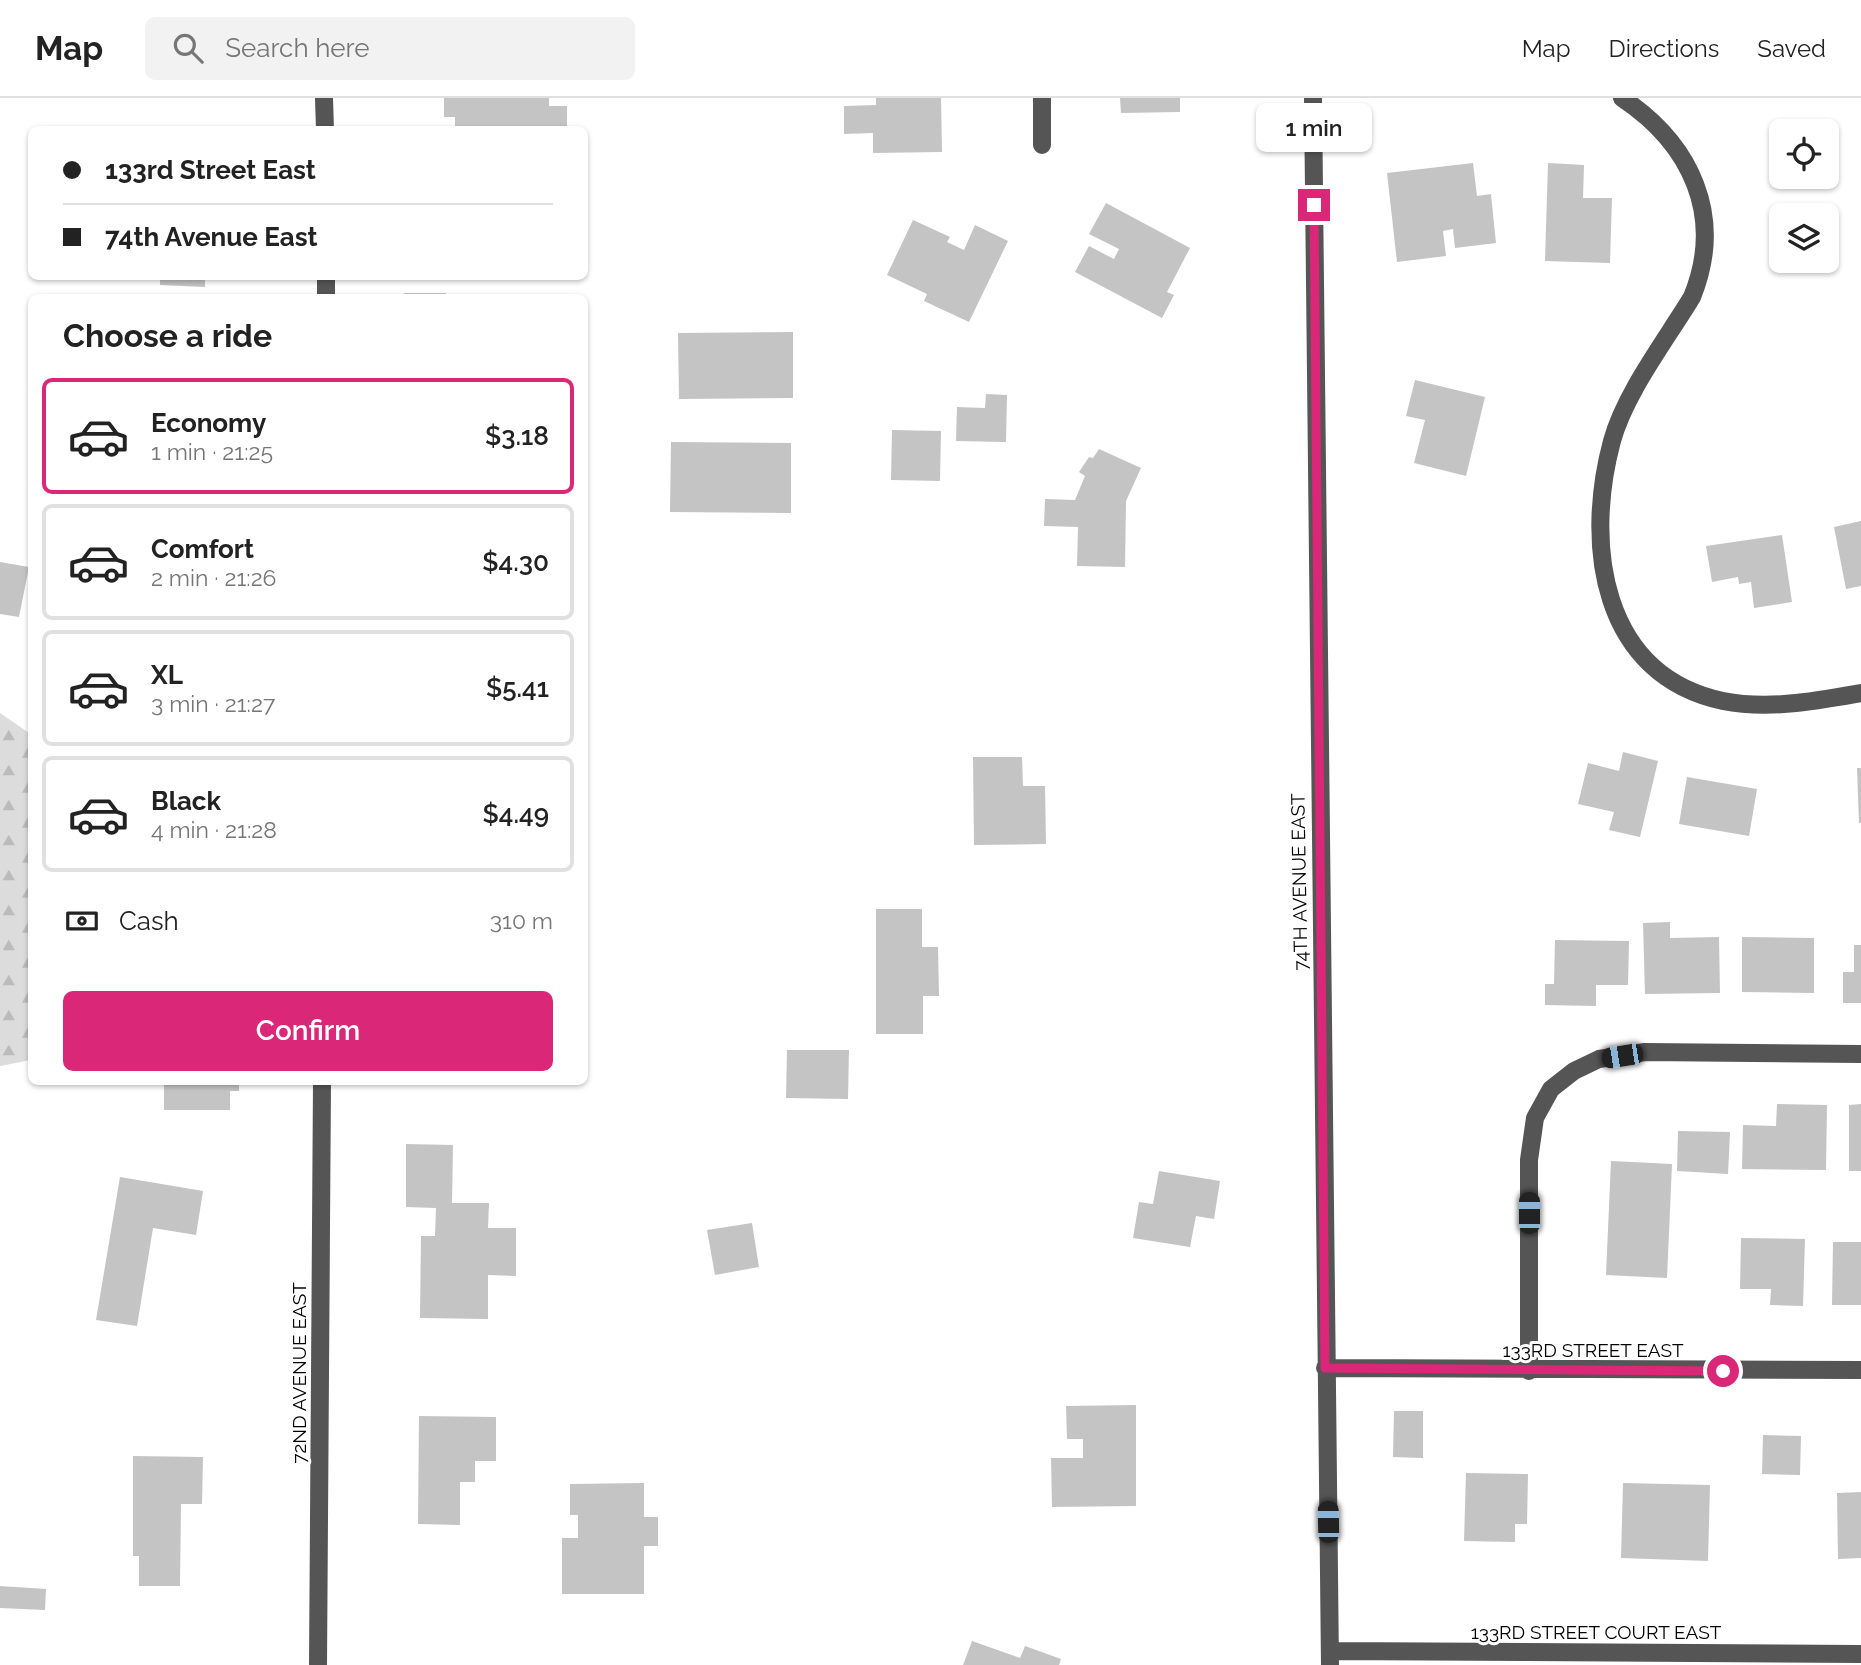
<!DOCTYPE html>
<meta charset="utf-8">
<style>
:root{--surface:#fff;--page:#f2f2f2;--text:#222;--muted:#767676;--line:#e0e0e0;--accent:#db2777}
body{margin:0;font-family:Raleway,sans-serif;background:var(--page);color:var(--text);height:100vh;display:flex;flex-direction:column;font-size:26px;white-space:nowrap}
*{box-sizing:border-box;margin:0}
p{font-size:23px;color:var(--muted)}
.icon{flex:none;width:38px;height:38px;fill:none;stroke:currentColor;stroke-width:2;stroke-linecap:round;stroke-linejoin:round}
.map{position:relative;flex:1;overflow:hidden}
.panel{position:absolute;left:28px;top:196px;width:560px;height:791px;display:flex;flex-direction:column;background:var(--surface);border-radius:10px;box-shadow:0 2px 5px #0004}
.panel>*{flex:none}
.guide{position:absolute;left:28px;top:28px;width:560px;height:154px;border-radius:10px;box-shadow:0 2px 5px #0004;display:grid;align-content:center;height:154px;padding:0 35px;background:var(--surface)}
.fabs{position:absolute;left:1769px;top:21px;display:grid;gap:14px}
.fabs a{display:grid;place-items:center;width:70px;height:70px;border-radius:10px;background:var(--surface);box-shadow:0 2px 5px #0004;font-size:35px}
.end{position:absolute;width:32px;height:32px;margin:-16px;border:9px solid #db2777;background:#fff;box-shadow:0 0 0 4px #fff}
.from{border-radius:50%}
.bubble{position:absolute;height:49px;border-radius:10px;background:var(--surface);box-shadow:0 2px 5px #0004;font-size:23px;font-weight:600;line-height:49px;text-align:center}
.car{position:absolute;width:21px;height:42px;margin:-21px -10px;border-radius:9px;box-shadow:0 0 5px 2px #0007;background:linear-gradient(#222 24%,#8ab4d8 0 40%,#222 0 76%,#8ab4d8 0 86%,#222 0)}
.guide b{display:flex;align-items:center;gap:24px;height:66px;font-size:26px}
.guide b+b{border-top:2px solid var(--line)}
.guide i{width:18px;height:18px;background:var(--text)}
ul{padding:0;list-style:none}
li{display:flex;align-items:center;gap:21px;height:116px;margin:0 14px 10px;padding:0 21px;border:4px solid var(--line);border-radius:10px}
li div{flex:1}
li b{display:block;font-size:26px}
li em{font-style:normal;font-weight:600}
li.on{border-color:var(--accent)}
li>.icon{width:63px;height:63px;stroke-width:1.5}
h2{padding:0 35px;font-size:32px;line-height:84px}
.pay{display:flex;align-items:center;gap:18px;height:77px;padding:0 35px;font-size:26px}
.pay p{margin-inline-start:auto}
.action{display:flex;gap:14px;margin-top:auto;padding:14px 35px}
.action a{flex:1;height:80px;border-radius:10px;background:var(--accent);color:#fff;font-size:28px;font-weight:600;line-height:80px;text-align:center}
header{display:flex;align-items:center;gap:42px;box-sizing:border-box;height:98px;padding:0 35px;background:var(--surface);border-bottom:2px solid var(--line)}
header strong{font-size:33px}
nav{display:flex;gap:38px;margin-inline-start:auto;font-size:24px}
.search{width:490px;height:63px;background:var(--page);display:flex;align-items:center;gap:18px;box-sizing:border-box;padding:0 24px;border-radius:10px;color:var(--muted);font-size:26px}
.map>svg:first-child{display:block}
.forest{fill:url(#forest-firs)}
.building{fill:#c4c4c4}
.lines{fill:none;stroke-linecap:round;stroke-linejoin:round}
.minor{stroke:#555;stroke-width:18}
.route{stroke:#db2777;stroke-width:9}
.labels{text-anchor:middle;stroke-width:6;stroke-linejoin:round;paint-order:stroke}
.street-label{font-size:19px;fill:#000;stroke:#fff}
</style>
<header>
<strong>Map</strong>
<div class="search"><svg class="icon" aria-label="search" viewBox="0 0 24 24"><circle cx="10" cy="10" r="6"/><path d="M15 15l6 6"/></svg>Search here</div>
<nav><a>Map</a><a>Directions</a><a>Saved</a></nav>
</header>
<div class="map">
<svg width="1861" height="1567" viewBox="0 0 1861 1567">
<defs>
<pattern id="forest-firs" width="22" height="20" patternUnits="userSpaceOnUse" patternTransform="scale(1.75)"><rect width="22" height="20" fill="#dcdcdc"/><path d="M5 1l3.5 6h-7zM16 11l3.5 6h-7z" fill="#bbb"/></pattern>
</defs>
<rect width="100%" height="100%" fill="#fff"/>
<path class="forest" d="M0,615L32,637L31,962L0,968Z"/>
<path class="building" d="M444,0H549V8H567V32H455V19H444Z
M876,0H941L942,54L873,55V35L844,36V8L876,7Z
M1120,0H1180V14L1121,15Z
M1473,65L1477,98L1491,96L1496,145L1455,150L1453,131L1443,133L1446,158L1397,164L1387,75Z
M1548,65L1584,67L1583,100H1612L1610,165L1545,163Z
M1106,105L1190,150L1167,194L1174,197L1162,220L1075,174L1089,148L1114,161L1119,151L1089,136Z
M913,122L950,139L947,144L964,152L975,127L1008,143L969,224L924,203L927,196L887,177Z
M160,178H205V189L160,187Z
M404,195H446V200H404Z
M793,234V300L679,301L678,235Z
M29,279H32V322H28Z
M1415,282L1485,299L1466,378L1414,365L1425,322L1406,318Z
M986,296L1007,297L1006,344L956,343L957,309L985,310Z
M892,332L941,333L940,383L891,382Z
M671,344L791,345V415L670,414Z
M1099,351L1141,370L1126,403L1125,469L1077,468L1078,429L1044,428L1045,401L1075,402L1085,378L1079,374L1089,359L1093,360Z
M1861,423V488L1846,491L1834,429Z
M1782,437L1792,504L1754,510L1751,484L1739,486L1738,479L1712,484L1706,448Z
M0,464L29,469L19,519L0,516Z
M1623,654L1658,663L1640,739L1609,732L1614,714L1578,706L1588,665L1619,673Z
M973,659H1022L1023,688H1045L1046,746L974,747Z
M1857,670H1861V725H1859Z
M1687,679L1757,691L1749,738L1679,726Z
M876,811H922V849H938L939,898H923V936H876Z
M1670,824V840L1719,839L1720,895L1645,896L1643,825Z
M1742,839L1814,840V895L1742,894Z
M1555,842L1629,843L1628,887H1596V908L1545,907V886H1554Z
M1854,847H1861V905H1843V874H1854Z
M787,952H849L848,1001L786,1000Z
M164,984H239V993H230V1012H164Z
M1777,1006L1827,1007L1826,1072L1742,1071L1743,1027L1776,1028Z
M1861,1006V1073H1849V1007Z
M1678,1033L1730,1034L1728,1076L1677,1073Z
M406,1046L453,1047L452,1105H489L488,1130H516V1178L488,1177V1221L420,1220L421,1138H435L436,1110L406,1109Z
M1611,1063L1672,1066L1667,1180L1606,1177Z
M1159,1073L1220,1083L1214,1121L1196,1118L1190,1149L1133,1140L1139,1104L1153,1106Z
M120,1079L203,1093L196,1137L153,1130L137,1228L96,1222Z
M752,1125L759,1169L715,1177L707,1132Z
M1741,1140L1805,1141L1803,1208L1770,1207L1771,1191H1740Z
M1833,1144H1861V1207H1832Z
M1136,1307V1408L1052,1409L1051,1360H1083V1341H1067L1066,1308Z
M1394,1313H1423V1360L1393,1359Z
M419,1318L496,1319V1363H475V1384H460V1427L418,1426Z
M1763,1337L1801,1338L1800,1377L1762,1376Z
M133,1358L203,1359L202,1406H181L180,1488H139V1458H133Z
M1466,1375L1528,1376L1527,1426H1515V1444L1464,1443Z
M644,1385V1419H658V1448H644V1496H562V1440H578V1417H570V1386Z
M1623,1385L1710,1387L1708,1463L1621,1460Z
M1861,1394V1460L1838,1461L1837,1395Z
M0,1488L46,1491L45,1512L0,1510Z
M972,1543L1020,1560L1025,1548L1061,1561L1059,1567H963Z"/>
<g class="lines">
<path class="minor" d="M324,0L325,32
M1042,0V47
M1313,0L1330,1567
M1622,0C1691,46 1725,118 1692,199C1666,242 1625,295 1612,343C1584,447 1601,577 1723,603C1769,612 1816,603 1861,595
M326,178V200
M1325,1270L1861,1272
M1529,1273V1062L1535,1020L1551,991L1574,973L1599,961L1645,954L1861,956
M1330,1553L1861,1556
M318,1567L322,984"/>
</g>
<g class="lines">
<path class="route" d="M1314,107L1325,1270L1723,1273"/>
</g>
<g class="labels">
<g class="street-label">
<text transform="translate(1299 784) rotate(-91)" y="7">74TH AVENUE EAST</text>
<text x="1593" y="1259">133RD STREET EAST</text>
<text transform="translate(299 1275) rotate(-90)" y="7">72ND AVENUE EAST</text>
<text x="1596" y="1541">133RD STREET COURT EAST</text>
</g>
</g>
</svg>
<div class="fabs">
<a><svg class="icon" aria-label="locate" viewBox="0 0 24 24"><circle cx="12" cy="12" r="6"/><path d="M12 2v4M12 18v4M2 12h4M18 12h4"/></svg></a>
<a><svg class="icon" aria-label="layers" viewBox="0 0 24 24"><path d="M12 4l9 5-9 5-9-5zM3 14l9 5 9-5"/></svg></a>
</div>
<i class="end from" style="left:1723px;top:1273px"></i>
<i class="end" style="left:1314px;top:107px"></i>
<div class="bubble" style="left:1256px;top:5px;width:116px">1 min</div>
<i class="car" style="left:1622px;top:958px;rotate:261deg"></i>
<i class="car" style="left:1529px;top:1115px;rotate:0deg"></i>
<i class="car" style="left:1328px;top:1424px;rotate:359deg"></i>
<div class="guide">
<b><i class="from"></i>133rd Street East</b>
<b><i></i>74th Avenue East</b>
</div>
<section class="panel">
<h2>Choose a ride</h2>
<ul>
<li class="on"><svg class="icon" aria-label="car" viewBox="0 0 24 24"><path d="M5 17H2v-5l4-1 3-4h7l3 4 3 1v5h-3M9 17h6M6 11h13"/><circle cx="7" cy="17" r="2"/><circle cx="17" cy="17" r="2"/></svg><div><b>Economy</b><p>1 min · 21:25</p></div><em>$3.18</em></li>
<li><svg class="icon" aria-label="car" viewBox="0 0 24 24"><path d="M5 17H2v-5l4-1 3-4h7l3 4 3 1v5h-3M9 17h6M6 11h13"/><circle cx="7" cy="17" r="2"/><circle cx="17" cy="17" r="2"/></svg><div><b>Comfort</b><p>2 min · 21:26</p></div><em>$4.30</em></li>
<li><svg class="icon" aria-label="car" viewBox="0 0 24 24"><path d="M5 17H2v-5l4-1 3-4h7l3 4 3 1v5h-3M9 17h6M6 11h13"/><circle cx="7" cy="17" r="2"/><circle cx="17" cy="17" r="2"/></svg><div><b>XL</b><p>3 min · 21:27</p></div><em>$5.41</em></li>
<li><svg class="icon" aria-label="car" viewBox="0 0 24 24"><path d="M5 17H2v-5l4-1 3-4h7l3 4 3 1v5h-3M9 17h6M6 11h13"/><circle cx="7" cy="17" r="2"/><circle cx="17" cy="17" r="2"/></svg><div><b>Black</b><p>4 min · 21:28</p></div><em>$4.49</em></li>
</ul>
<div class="pay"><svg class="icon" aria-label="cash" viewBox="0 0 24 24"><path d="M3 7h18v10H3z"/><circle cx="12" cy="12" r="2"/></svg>Cash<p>310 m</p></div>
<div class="action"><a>Confirm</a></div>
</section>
</div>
